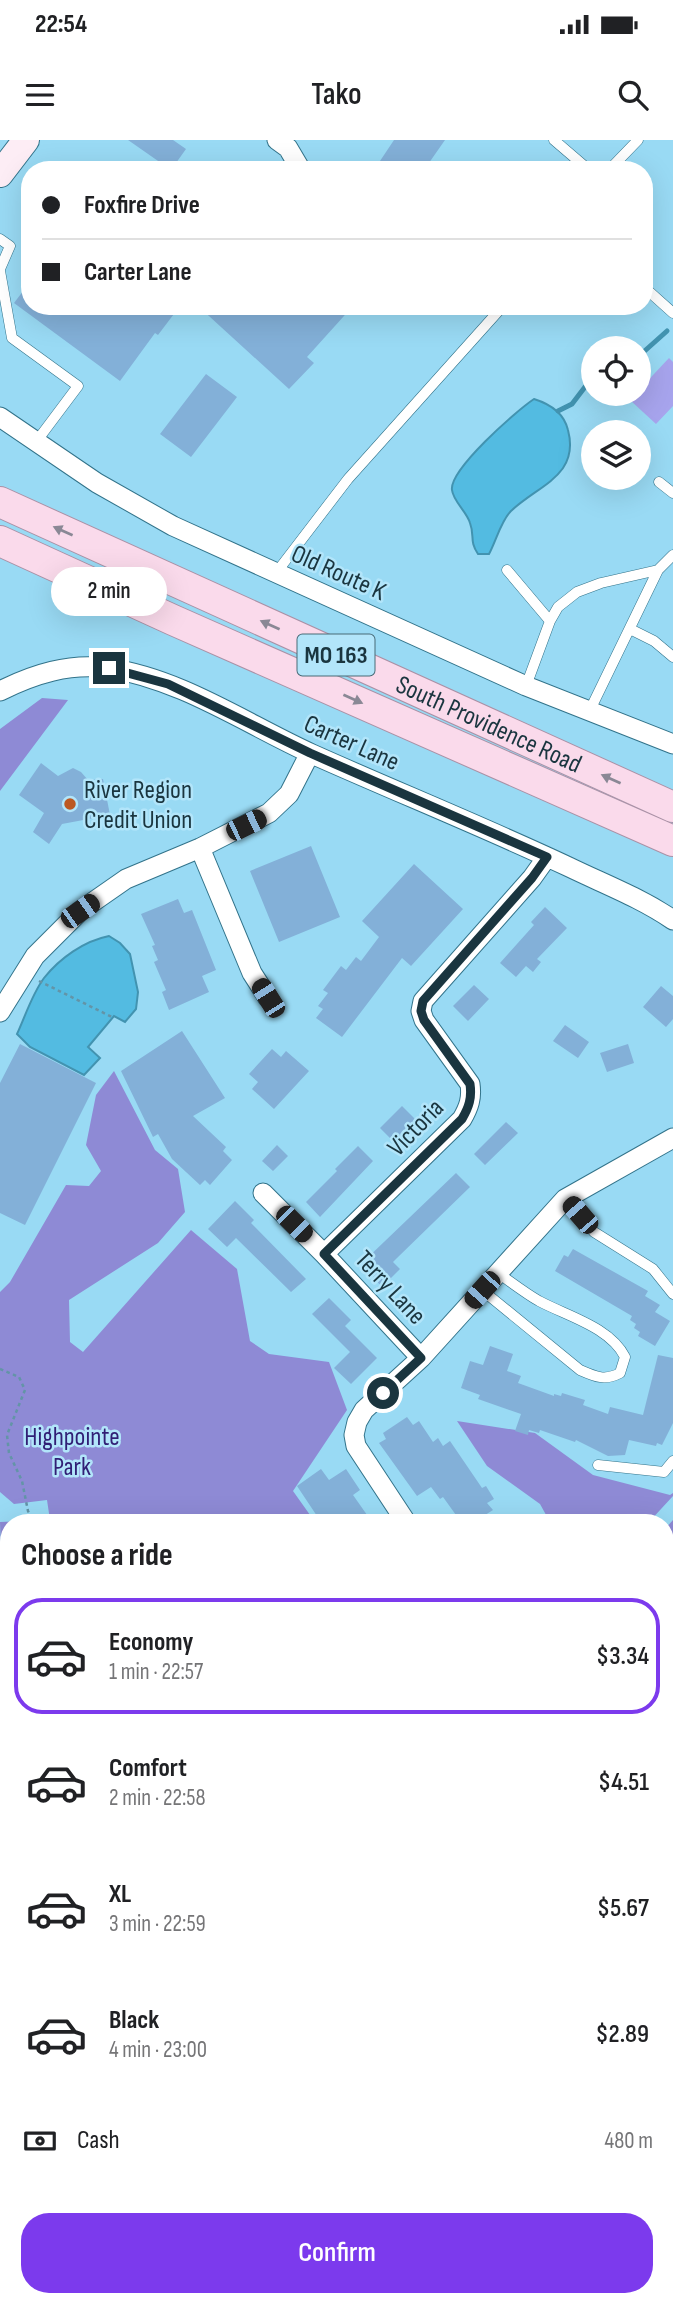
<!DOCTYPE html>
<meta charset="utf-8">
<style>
:root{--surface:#fff;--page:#f6f6f6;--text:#202124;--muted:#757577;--line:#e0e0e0;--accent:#7c3aed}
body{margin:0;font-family:"Sofia Sans Condensed",sans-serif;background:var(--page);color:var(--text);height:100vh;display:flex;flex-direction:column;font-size:26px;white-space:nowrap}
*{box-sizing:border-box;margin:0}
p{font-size:23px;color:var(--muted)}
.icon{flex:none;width:38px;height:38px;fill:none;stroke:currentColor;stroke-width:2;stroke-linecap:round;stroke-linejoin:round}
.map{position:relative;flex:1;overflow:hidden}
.side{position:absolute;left:0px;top:1374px;width:674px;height:793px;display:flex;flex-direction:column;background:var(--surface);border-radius:28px 28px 0 0;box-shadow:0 7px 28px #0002}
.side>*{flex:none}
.banner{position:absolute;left:21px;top:21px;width:632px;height:154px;border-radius:28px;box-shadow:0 7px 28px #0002;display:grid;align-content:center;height:154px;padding:0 21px;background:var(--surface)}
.buttons{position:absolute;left:581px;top:196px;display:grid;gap:14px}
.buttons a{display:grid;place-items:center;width:70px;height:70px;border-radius:50%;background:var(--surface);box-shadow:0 7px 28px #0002;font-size:35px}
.end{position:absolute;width:32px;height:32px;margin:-16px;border:9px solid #1a353f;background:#fff;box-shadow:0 0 0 4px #fff}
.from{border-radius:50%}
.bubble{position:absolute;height:49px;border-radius:24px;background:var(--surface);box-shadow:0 7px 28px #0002;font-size:23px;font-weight:600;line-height:49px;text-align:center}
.car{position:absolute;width:21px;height:42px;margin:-21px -10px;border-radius:9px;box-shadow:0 0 5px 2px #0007;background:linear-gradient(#222 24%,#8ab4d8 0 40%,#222 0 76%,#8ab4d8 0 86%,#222 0)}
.banner b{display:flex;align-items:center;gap:24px;height:66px;font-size:26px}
.banner b+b{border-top:2px solid var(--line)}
.banner i{width:18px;height:18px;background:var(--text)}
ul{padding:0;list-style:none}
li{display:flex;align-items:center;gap:21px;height:116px;margin:0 14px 10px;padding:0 7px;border:4px solid transparent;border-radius:28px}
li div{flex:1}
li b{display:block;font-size:26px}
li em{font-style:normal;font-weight:600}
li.on{border-color:var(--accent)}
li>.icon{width:63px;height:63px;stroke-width:1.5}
h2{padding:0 21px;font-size:32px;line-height:84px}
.pay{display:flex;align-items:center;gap:18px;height:77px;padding:0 21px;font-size:26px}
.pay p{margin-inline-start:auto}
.button{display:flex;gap:14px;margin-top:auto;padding:14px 21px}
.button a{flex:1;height:80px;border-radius:28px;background:var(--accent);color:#fff;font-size:28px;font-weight:600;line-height:80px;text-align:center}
.status{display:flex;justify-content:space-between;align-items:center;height:49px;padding:0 35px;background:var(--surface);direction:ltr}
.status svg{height:19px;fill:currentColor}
header{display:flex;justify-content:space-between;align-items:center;height:91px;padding:0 21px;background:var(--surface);font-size:32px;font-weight:600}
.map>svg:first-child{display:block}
.green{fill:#a7a4ed}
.forest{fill:#8e8ad5}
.water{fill:#53bbe1;stroke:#4293b0;stroke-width:2}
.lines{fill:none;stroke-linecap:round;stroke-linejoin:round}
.stream{stroke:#4293b0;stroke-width:5}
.building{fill:#83b0d8}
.lane-casing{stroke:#32738a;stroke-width:11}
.street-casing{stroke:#32738a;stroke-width:21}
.secondary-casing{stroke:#32738a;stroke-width:28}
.primary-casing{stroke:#aa91a6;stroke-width:32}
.path{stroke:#6394a7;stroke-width:2.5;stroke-dasharray:3.5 3.5;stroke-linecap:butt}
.lane{stroke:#fff;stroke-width:10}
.street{stroke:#fff;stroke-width:19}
.secondary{stroke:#fdedf5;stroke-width:26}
.primary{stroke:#fadaeb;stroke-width:30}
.oneway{fill:#8a8895}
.route{stroke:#1a353f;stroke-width:9}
.poi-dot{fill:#bc5822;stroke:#b2e5fa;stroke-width:2.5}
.labels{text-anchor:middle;stroke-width:5;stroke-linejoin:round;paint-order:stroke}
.shield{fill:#b2e5fa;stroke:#486a77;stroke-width:2}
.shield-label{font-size:24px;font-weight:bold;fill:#1a353f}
.street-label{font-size:26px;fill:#1a353f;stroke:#b2e5fa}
.poi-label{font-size:26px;fill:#1a353f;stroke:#b2e5fa;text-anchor:start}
.park-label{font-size:26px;fill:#311f75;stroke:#b2e5fa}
</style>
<div class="status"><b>22:54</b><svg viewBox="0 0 49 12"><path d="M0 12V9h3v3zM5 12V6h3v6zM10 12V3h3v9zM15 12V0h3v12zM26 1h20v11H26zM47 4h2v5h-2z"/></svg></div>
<header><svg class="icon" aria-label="menu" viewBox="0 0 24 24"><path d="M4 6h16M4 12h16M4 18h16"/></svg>Tako<svg class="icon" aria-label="search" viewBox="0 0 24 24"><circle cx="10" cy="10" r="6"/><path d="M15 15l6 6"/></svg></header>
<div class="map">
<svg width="673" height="2165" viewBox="0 0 673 2165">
<rect width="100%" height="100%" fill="#99daf4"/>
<path class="green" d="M669,218L673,222V266L656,284L630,260L639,254V250Z"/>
<path class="forest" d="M42,558L68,560L0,651V589Z
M114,931L155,1010L178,1029L185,1072L158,1103L69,1160L70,1202L83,1212L191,1090L237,1129L250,1201L269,1214L329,1222L347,1270L293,1351L315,1382H9V1411H1L0,1382L50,1380L47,1360L14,1364L0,1352V1152L10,1142L66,1045L89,1046L101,1031L86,1005L96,955Z
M457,1281L535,1293L593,1335L670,1355L673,1353V1356L649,1382H550L540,1364L487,1326Z
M673,1380V1836L665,1830V1806L667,1805L665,1801V1389Z
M9,1689V2139L0,2151V1692Z"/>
<path class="water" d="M534,259C550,264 564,273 568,290C580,336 538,345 511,371C501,381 496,401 489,414H478C469,401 475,396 470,383C467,372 453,361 452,350C449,330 516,271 534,259Z
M109,796L120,803L130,814L138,852L136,869L125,882L114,876L88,907L100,918L84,935L30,907L17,894C25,877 32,854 44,838C60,818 84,801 109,796Z"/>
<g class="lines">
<path class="stream" d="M639,216L667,191
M558,271L572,264L588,243L593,241"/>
</g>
<path class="building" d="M128,0H173L186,9L171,30Z
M394,0H445L424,30H395L380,21Z
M30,142V166H180L158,195L155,193L120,241L14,163Z
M198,166H353L307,217L314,223L289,249Z
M206,234L237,257L191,317L160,294Z
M41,623L58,636L73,628L81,632L88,640L103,639L110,675L62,684L49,704L33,692L44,673L19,655Z
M311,706L340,777L279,802L250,731Z
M414,724L463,769L411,826L402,818L342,897L316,878L323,869L318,866L328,853L323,850L341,826L346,830L356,817L361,821L379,797L362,781Z
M178,759L184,773L192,770L216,830L202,836L209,852L169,870L162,852L166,850L154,822L158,820L152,806L155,805L141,774Z
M545,767L567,788L537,819L541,822L533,832L526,826L516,837L500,823L534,785L531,782Z
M474,845L489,859L468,881L453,866Z
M661,846L673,856V879L666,887L643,867Z
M565,885L589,902L578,918L553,901Z
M182,891L225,958L193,976L226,1007L223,1011L232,1020L210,1045L205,1040L200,1045L172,1019L158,994L153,997L121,931Z
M20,904L96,943L25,1085L0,1073V943Z
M628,904L634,923L607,932L600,913Z
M272,909L281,917L286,911L309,931L274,969L252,949L258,942L249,934Z
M402,966L418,982L411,988L415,991L402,1004L399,1000L395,1003L380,988Z
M506,982L518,993L485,1025L474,1014Z
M277,1005L288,1016L273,1031L262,1021Z
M358,1006L373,1021L320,1077L306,1062L337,1031L335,1029Z
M456,1033L470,1047L397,1118L393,1122L400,1129L382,1147L361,1124Z
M235,1061L254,1080L251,1083L306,1139L291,1152L236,1098L227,1107L208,1089Z
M573,1109L648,1151L645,1156L660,1165L655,1172L670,1181L655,1206L638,1196L640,1192L634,1188L636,1184L630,1180L632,1176L555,1131L564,1115L568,1117Z
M329,1158L351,1180L345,1186L377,1218L351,1244L334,1228L350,1212L312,1174Z
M490,1206L513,1214L507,1231L521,1236L518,1243L554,1256V1254L561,1256L562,1253L585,1260L583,1265L608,1274L610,1267L643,1275L658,1215L673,1218V1283L662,1305L657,1303L656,1306L629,1300L625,1315L608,1316L576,1300L575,1302L540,1290L539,1293L529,1290L528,1295L515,1291L521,1274L478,1259L480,1255L461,1248L470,1221L483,1225Z
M407,1277L413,1285L419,1281L433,1302L438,1298L443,1306L450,1301L482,1348L486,1346L494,1359L487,1363L493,1370L474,1382H461L443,1357L440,1359L431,1347L417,1356L379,1303L386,1299L383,1293Z
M321,1329L329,1340L346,1329L360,1350L353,1355L372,1382H321L297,1346Z"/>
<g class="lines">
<g class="lane-casing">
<path id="lane" d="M554,0L589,30
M609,30L638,0
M0,99L10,106L0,129
M0,131L12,198L78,246L36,302
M644,147L673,173
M659,342L673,353
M507,430L550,481
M276,433L348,339L503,166
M630,489L654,501L673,517
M526,546L550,481L558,467L577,452L601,443L658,430
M589,572L658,430L673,415
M565,1059L594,1092L653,1129L673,1154
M482,1150L580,1230C596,1237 605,1241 620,1233L625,1217C610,1187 567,1176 539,1161C525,1153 511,1142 498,1133
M598,1325L664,1332L673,1321"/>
</g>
<g class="street-casing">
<path id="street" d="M277,0L288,8L301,30
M0,277L97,343L173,386L526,546L673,604
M0,551C34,534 69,523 107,528C180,538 246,584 312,614C397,652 484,687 569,727C604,744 641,758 673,780
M200,708L252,833L268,858
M0,872L35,816L80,771L126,739L200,708L269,673L289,654L310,613
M263,1053L324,1114L421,1218
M324,1114L462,979C469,967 472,958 470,944L424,880L421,871L423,861L532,738L547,717
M406,1382L356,1306L354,1295L357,1282L364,1270L421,1218L565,1059L673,998
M665,1975L673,1979
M107,2165L114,2158
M364,2165L370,2158"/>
</g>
<g class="secondary-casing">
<path id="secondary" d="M0,34L26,0"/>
</g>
<g class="primary-casing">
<g id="primary">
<path id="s1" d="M0,362L673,667"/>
<path d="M0,401L173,480L673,701"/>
</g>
</g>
<path class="path" d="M39,841L114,878
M0,1229L19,1237L25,1250L7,1295L9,1313L22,1341L28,1371L34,1382
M0,1600C9,1610 6,1626 0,1638
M0,1654L9,1649
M0,1694L9,1692"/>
<use href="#lane" class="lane"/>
<use href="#street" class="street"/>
<use href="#secondary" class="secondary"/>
<use href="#primary" class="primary"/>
</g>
<defs><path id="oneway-solid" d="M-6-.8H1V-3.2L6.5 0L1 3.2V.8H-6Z" transform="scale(1.75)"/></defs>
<g class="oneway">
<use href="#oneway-solid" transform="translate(63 391) rotate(-156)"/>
<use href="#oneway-solid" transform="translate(270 485) rotate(-156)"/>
<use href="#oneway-solid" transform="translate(353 559) rotate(24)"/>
<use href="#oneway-solid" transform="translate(611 639) rotate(-156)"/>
</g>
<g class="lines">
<path class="route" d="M109,528L168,544L310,613L547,717L532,738L423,861L421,871L424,880L470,944C472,958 469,967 462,979L324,1114L421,1218L383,1253"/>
</g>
<circle class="poi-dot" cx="70" cy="664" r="7"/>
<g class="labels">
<rect class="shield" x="297.5" y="494.5" width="77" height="41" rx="5"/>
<g class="shield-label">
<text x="336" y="523">MO 163</text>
</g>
<g class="street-label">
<text transform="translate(339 432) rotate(24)" y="9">Old Route K</text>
<text dy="9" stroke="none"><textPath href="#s1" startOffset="537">South Providence Road</textPath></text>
<text transform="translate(352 602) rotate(24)" y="9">Carter Lane</text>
<text transform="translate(415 987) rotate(-46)" y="9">Victoria</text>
<text transform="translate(391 1147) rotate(47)" y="9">Terry Lane</text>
</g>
<g class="poi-label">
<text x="84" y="658">River Region<tspan x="84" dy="30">Credit Union</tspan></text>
</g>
<g class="park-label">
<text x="72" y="1305">Highpointe<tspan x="72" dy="30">Park</tspan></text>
</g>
</g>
</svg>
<div class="buttons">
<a><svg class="icon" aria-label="locate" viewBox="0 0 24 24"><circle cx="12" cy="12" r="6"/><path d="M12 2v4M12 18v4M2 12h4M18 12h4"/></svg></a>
<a><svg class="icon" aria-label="layers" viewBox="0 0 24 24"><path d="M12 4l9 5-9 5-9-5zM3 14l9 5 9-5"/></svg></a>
</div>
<i class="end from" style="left:383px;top:1253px"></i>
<i class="end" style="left:109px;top:528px"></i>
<div class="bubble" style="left:51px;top:427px;width:116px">2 min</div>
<i class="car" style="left:246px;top:685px;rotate:64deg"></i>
<i class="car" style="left:80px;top:771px;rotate:55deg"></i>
<i class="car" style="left:268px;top:858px;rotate:328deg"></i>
<i class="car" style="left:580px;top:1075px;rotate:319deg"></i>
<i class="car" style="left:294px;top:1084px;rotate:135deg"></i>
<i class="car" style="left:482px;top:1150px;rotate:222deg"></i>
<div class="banner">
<b><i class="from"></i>Foxfire Drive</b>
<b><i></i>Carter Lane</b>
</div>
<section class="side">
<h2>Choose a ride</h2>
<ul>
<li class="on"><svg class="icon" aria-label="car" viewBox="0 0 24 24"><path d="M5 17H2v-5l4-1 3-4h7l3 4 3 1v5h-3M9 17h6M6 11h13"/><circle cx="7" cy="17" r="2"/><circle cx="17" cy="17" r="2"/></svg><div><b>Economy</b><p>1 min · 22:57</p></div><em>$3.34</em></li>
<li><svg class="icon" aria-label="car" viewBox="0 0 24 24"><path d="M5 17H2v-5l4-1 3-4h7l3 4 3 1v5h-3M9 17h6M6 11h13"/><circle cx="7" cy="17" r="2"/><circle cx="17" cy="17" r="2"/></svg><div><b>Comfort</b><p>2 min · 22:58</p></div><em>$4.51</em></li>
<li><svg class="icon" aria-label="car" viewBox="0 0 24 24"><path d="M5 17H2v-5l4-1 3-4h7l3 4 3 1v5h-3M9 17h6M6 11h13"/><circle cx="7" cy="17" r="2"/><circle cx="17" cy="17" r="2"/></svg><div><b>XL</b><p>3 min · 22:59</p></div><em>$5.67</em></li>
<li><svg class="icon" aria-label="car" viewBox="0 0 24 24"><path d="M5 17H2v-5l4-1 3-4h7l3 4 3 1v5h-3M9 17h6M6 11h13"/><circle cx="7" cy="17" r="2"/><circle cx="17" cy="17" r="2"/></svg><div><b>Black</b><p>4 min · 23:00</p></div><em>$2.89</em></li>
</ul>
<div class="pay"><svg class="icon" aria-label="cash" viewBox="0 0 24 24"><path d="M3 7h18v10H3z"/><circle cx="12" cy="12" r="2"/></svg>Cash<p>480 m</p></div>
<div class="button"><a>Confirm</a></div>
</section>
</div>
